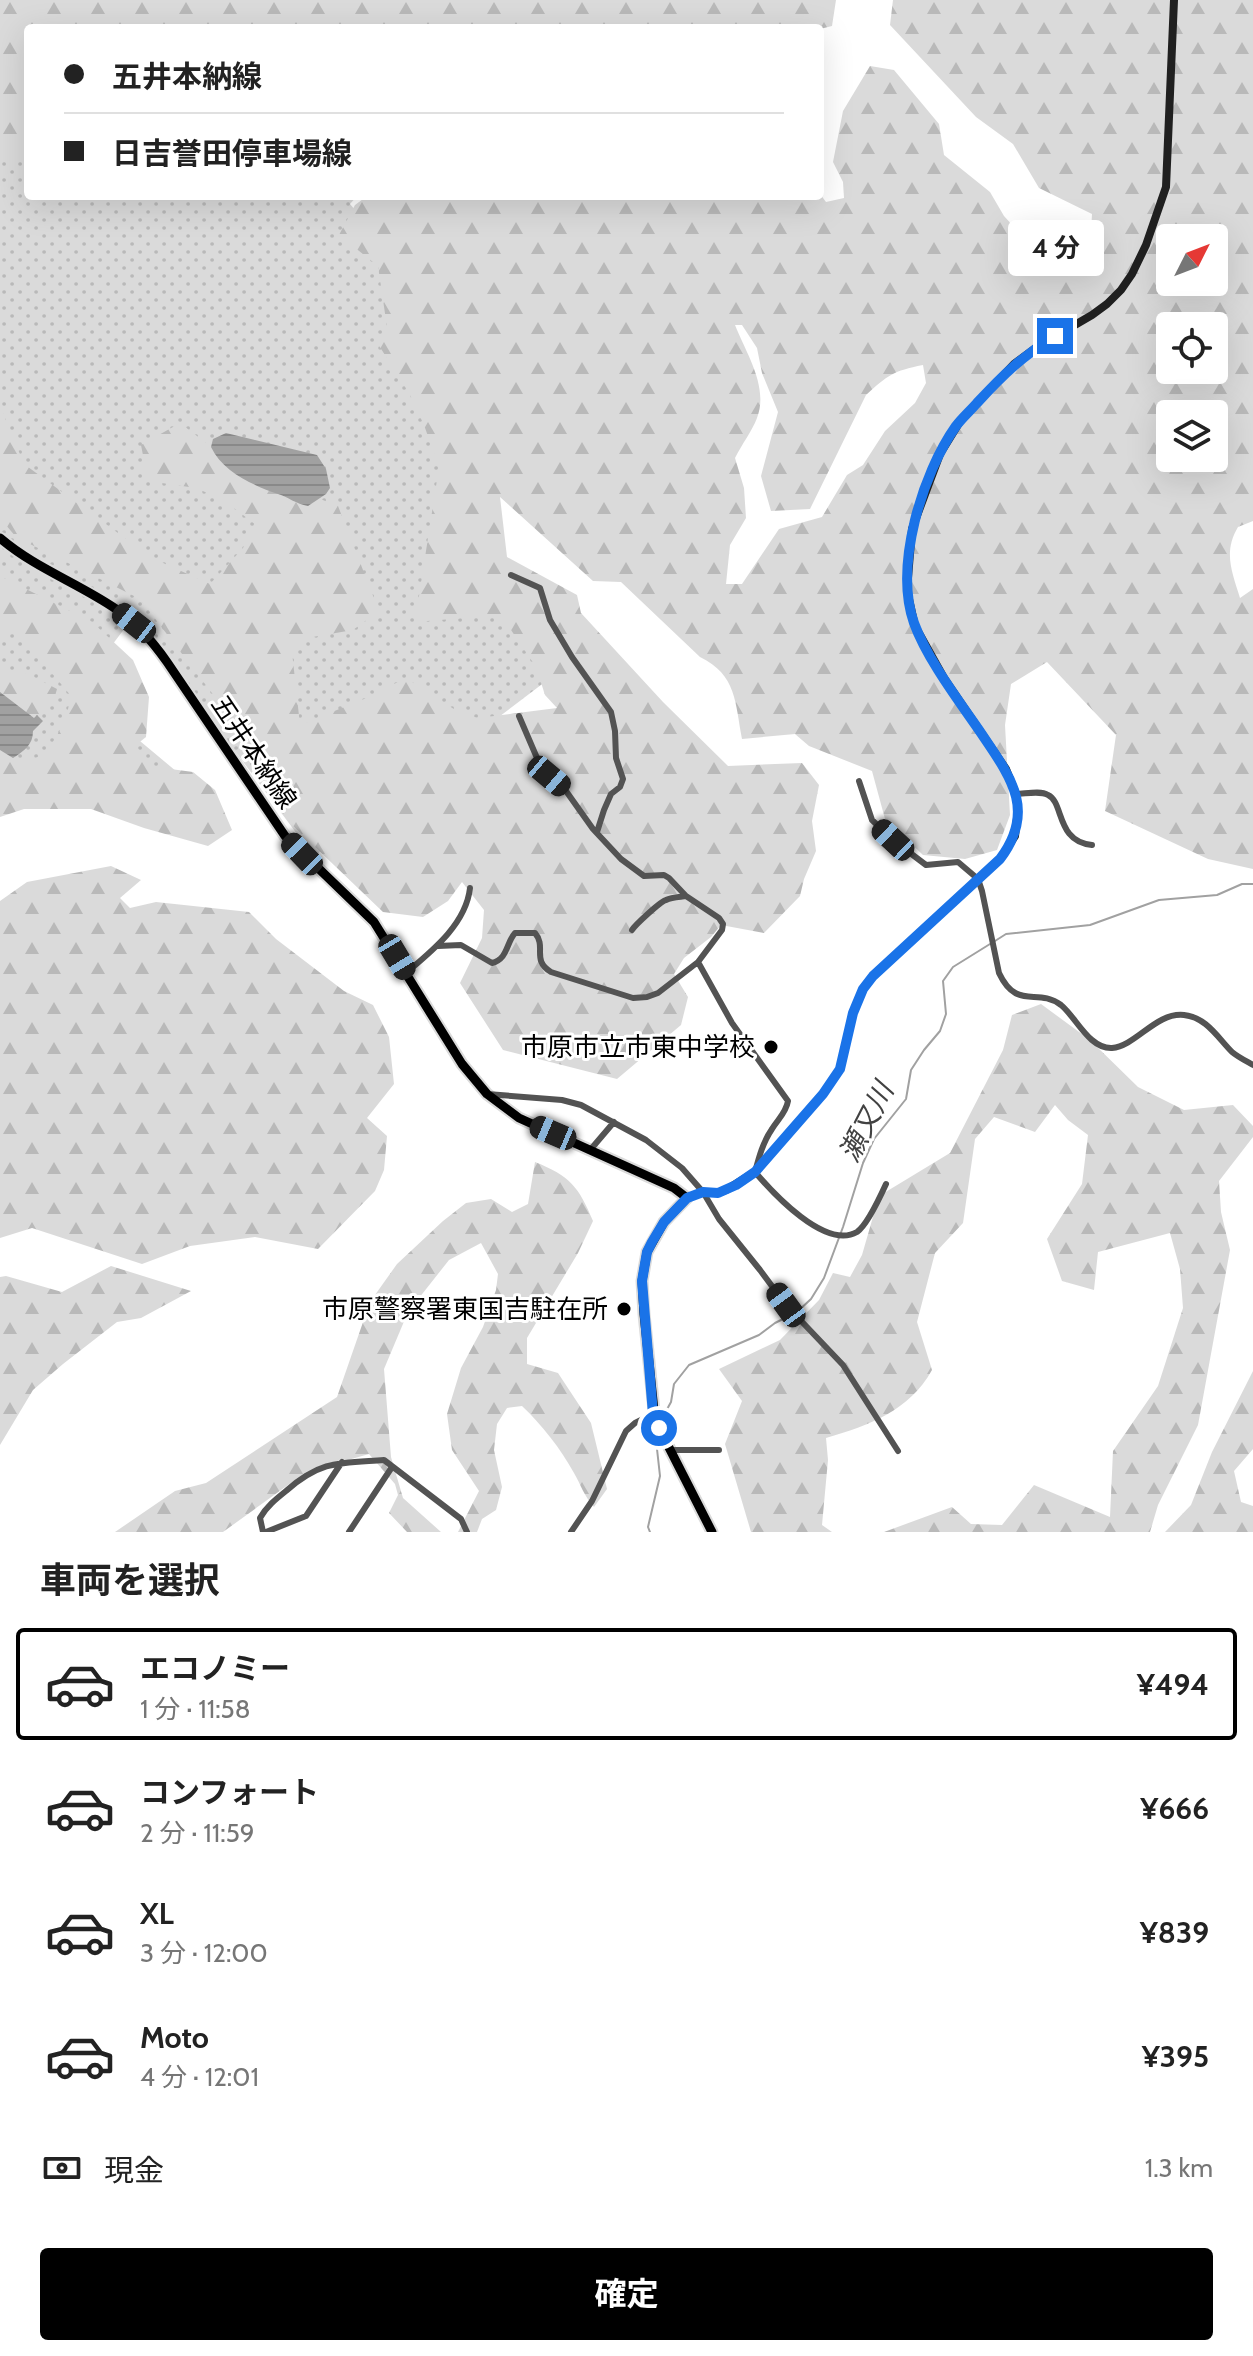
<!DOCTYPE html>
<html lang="ja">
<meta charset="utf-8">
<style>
:root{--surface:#fff;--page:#f6f6f6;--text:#222;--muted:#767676;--line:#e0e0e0;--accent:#000}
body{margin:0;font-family:Cabin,"Noto Sans JP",sans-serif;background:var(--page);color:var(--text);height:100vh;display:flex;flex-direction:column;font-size:30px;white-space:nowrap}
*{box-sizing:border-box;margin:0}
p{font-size:26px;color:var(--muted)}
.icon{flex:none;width:44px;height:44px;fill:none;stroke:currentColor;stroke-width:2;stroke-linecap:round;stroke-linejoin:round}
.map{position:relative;height:1532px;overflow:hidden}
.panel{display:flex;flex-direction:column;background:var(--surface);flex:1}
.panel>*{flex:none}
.banner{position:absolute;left:24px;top:24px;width:800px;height:176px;border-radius:8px;box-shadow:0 8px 32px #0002;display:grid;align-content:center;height:176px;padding:0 40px;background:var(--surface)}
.needle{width:52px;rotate:48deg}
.controls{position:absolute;left:1156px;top:224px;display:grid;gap:16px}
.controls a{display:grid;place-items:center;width:72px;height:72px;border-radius:8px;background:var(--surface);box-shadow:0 8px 32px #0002;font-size:40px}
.end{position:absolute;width:36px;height:36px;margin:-18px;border:10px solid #1a73e8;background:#fff;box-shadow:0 0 0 4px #fff}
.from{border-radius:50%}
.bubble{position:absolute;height:56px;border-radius:8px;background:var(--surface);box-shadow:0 8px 32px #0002;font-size:26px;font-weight:700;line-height:56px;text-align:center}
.car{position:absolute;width:24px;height:48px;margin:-24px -12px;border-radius:10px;box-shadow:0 0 6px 2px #0007;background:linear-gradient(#222 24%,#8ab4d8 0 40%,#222 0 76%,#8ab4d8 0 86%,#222 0)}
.banner b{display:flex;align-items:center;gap:28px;height:76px;font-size:30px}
.banner b+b{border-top:2px solid var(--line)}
.banner i{width:20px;height:20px;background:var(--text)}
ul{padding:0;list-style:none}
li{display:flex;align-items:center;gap:24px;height:112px;margin:0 16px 12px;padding:0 24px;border:4px solid transparent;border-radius:8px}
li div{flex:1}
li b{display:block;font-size:30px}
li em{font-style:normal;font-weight:700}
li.active{border-color:var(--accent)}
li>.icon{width:72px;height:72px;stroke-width:1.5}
h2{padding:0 40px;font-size:36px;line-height:96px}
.pay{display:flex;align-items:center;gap:20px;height:88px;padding:0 40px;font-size:30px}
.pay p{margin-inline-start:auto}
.cta{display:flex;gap:16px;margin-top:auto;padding:16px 40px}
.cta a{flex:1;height:92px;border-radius:8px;background:var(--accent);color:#fff;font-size:32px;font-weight:700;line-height:92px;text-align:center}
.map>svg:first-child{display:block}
.grass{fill:url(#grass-dots)}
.forest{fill:url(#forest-firs);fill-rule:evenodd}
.water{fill:url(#water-rules)}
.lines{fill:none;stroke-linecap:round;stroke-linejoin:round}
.stream{stroke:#a1a1a1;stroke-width:2}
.primary-casing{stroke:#dbdbdb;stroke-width:13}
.minor{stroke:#535353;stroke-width:6}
.secondary{stroke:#202020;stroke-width:8}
.primary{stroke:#000;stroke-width:9}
.route{stroke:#1a73e8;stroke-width:10}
.poi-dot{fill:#000;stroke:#fff;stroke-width:3}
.labels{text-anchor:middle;stroke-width:6;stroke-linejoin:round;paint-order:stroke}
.street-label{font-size:26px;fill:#000;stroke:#fff}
.poi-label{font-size:26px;fill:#000;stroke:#fff;text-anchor:end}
.water-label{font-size:28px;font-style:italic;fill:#424242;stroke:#fff}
</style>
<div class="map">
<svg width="1253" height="1532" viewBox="0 0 1253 1532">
<defs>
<pattern id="grass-dots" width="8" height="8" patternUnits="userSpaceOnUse" patternTransform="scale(2)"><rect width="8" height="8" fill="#dadada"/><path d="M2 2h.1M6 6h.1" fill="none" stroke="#b9b9b9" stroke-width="1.8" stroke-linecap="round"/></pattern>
<pattern id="forest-firs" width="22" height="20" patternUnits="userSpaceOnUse" patternTransform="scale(2)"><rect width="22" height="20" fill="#dadada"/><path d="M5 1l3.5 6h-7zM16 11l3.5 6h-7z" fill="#b9b9b9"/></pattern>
<pattern id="water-rules" width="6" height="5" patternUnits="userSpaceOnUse" patternTransform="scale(2)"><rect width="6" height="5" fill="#a1a1a1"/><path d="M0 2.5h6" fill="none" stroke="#898989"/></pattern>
</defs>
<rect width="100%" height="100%" fill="#fff"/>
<path class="grass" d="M0,0L28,47V196H357L350,204L366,223L472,496L562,669L449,755L351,811L315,858L134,616L103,657L122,726L207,797L0,792Z"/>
<path class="forest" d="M0,0H836L832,26L820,29L28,28V159L0,160Z
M893,0H1253V521L1238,527C1223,552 1232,572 1240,598L1253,589V869L1208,859L1105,811L1116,735L1047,662L1011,684L1005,725L1010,815L997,850L965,859L923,855L885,819L872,771L809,746L795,734L742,739C735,703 737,675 700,657L621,582L593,581L500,497L507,557L577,595L581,613L663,702L728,766L802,763L819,785L812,821L816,851L804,879L800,896L764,933L721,925L711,937L684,958L674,974L688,997L681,1025L617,1079L503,1050L460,983L482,938L484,910L462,882L448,901L423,917L383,912L288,821L228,714L140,599L16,537L0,518V406L24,464L152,558L210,584L243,548L255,524L223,500L196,488L148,481L141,445L180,423L214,449L305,493L338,506L379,611L353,630L301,639L292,652L300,725L364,699L406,678L460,713L478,718L557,708L545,695L536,667L501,615L415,622L439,467L424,425L409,393L378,344L387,327L378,266L339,235L355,205L367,196L820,194L826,202L844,198L843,182L833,162L843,111L870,66L894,70L939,124L944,155L990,192L1004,216L1045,261L1091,233L1092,214L1039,188L1013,144L976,117L890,25ZM1170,238H1214V282H1170ZM735,325H742L757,348L762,373L778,412L761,476L771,511L810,509L866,395C888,375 893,371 923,365L926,383L915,403L885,431L863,465L847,475L822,517L779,529L742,584H726L730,545L746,518L744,488L735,458C742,444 752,431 757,418C769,387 746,353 735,325ZM1170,326H1214V370H1170ZM1170,414H1214V458H1170Z
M0,576L92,622L133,660L149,697L146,737L136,745L148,766L193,772L215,790L232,830L208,846L144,828L91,809H24L0,817V750L21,762L45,755L65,722L71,696L22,637L0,629Z
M0,668L30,675L57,689L53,703L34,719L0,692Z
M111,866L141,880L120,898L130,908L156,902L249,912L276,939L344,991L373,1005L389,1037L394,1084L367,1118L387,1136L384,1170L375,1191L318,1249L255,1237L190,1246L142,1264L32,1228L0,1238V901L27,882Z
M1041,1004L1090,1040L1138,1087L1184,1110L1233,1105L1253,1126V1137L1219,1181L1221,1212L1230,1250L1198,1425L1158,1505L1150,1532H884L952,1507L971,1524L1002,1525L1034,1485L1110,1517L1113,1451L1158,1386L1183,1308L1180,1269L1170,1233L1098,1252L1094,1290L1062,1281L1047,1239L1082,1184L1088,1135L1068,1120L1055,1105L1035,1132L994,1117L975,1139L963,1223L935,1253L917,1322L932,1370C909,1411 870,1425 826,1438L828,1460L822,1525L832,1532H751L725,1444L742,1401L719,1369L780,1340L819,1300L833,1273L850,1277L862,1255L879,1196L950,1153L1003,1050L1012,1015Z
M535,1162C570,1176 579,1187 593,1221L578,1253L527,1338V1364L558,1373L591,1423L607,1489L594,1507C584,1496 581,1485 574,1473C560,1448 543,1426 522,1406L507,1408L497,1424L494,1450L502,1487L496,1510L482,1519L477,1532H458L479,1491L452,1450L447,1414L461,1368L483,1327L496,1290L498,1274L481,1243L449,1260L408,1312L384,1369L391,1457L403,1498L441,1532H407L389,1513L398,1495L395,1484L369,1454L306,1472L223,1532H115L175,1491L206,1483L337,1397L370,1302L397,1264L443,1221L466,1203L491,1199L512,1212L528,1204Z
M111,1266L191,1291L141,1318L117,1322L63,1364L33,1390L0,1445V1277L6,1276L62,1292Z
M1253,1371V1449L1234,1471L1241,1502L1253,1506V1532H1165L1191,1505L1212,1452Z"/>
<path class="water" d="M226,433L317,455L326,469L330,488L326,494L308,506C296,504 288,497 278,494C252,485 223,472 211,447L213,439Z
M0,692L34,718L37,715L43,721L33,731C33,745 24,751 13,758L0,750Z"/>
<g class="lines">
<path class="stream" d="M995,941L1006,934L1090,925L1159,900L1217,895L1242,884H1253
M660,1422L671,1402L674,1384L689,1365L759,1335L775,1323L797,1312L811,1299L824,1278L843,1227L863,1163L874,1139L906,1099L911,1070L924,1050L940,1031L946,1014L943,981L953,967L990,944
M650,1532L648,1527L660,1476L655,1431"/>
<g class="primary-casing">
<path id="primary" d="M0,538C35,568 78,583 116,609C137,623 153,642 167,662L285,836L374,922L462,1064L487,1094L519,1118L674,1188L687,1198L664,1222L647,1252L642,1281L644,1314L655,1420L712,1532"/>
</g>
<path class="minor" d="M511,575L540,588L550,620L572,657L611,712L615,731L616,758L623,779L620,787L611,794L604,810L597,832
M859,781L872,820L893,840L926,865L958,862L978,879L982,891L999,973C1017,1011 1037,987 1061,1005C1076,1017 1089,1049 1112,1048C1136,1046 1156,1012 1184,1015C1206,1017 1218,1038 1232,1052C1238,1057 1246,1061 1253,1065
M1016,794C1025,794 1040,790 1048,795C1064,802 1056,842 1092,845
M632,930C635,925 661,901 666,900C672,897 680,897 686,896
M438,946L461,945L492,963C508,959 506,943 515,933H535C547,947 531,960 551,972L633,998L647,997L658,993L698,962L722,930L723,924L719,918L686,896L669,878L664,875L644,876L621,859L593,829L566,791L549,776L540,765L519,716
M698,962L732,1023L788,1101C786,1113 778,1119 772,1129C763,1142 759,1157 755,1172C773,1193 825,1250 857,1232C867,1225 881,1195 886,1184
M407,972C432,951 466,924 470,888
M487,1094L562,1100L581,1105L646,1140L682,1168L703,1192L719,1219L760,1270L786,1305L843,1365L898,1451
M591,1149L614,1122
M670,1450H719
M263,1532L260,1518C266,1507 276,1499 286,1491C321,1460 340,1463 384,1460L461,1519L467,1532
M266,1532L306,1516L342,1462
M349,1532L392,1467
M571,1532L592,1501L626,1431L635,1423L653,1414"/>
<path class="secondary" d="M687,1198L703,1192L718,1193L726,1190L755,1172L823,1094L840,1069L853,1013L863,989L873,976L1000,859L1015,836L1018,810L1016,794L1006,769L944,678L915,626L907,590L912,529L940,454L961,420L1014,364L1037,347L1092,315L1107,304L1121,290L1132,274L1146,245L1166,187L1174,0"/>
<use href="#primary" class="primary"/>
</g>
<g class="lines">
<path class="route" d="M659,1428L653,1414L642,1281L647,1252L652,1242L664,1222L687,1198L703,1192L718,1193L736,1185L755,1172L823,1094L840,1069L853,1013L863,989L873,976L1000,859C1037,810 1010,776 981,733C959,701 927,659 914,623C894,566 922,474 956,426C962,418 970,411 977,403C1002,376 1022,356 1055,336"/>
</g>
<g class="poi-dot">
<circle cx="771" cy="1047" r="8"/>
<circle cx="624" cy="1309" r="8"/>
</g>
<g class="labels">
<g class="street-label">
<text transform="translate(254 752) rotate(56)" y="9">五井本納線</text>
</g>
<g class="poi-label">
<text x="755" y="1056">市原市立市東中学校</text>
<text x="608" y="1318">市原警察署東国吉駐在所</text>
</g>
<g class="water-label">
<text transform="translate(866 1122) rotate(-63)" y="10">瀬又川</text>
</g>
</g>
</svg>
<div class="controls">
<a><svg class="needle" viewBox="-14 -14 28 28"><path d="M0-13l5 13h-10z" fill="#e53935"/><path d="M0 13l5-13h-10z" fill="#767676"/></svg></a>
<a><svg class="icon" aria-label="locate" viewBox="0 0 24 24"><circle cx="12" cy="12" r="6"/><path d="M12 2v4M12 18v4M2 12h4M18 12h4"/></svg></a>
<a><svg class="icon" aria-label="layers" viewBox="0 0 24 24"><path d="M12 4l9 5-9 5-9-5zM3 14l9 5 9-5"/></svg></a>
</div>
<i class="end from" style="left:659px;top:1428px"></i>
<i class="end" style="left:1055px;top:336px"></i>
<div class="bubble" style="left:1008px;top:220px;width:96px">4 分</div>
<i class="car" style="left:134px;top:623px;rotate:308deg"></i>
<i class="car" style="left:549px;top:776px;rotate:130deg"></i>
<i class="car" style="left:893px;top:840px;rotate:313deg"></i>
<i class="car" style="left:302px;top:854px;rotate:316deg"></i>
<i class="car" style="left:397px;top:957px;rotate:149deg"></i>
<i class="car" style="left:553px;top:1133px;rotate:293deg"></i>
<i class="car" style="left:786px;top:1305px;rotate:324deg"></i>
<div class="banner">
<b><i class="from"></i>五井本納線</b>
<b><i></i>日吉誉田停車場線</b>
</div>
</div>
<section class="panel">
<h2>車両を選択</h2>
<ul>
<li class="active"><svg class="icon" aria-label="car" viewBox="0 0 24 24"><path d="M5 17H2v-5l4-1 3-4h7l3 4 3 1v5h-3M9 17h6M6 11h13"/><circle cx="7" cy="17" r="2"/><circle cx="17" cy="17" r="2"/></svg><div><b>エコノミー</b><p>1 分 · 11:58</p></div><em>¥494</em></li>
<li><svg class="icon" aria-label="car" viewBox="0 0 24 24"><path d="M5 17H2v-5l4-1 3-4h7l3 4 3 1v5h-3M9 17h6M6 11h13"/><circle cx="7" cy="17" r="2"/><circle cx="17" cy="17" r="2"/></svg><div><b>コンフォート</b><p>2 分 · 11:59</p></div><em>¥666</em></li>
<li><svg class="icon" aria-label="car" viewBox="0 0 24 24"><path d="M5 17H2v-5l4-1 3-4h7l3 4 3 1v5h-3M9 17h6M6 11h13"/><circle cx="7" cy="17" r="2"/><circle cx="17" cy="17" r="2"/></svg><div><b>XL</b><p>3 分 · 12:00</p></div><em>¥839</em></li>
<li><svg class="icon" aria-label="car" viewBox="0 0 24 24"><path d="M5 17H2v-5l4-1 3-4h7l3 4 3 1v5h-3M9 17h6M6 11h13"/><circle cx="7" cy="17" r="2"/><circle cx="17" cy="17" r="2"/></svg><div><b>Moto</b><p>4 分 · 12:01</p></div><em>¥395</em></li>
</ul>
<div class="pay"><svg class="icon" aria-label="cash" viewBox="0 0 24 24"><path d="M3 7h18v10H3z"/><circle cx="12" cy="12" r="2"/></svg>現金<p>1.3 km</p></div>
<div class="cta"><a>確定</a></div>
</section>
